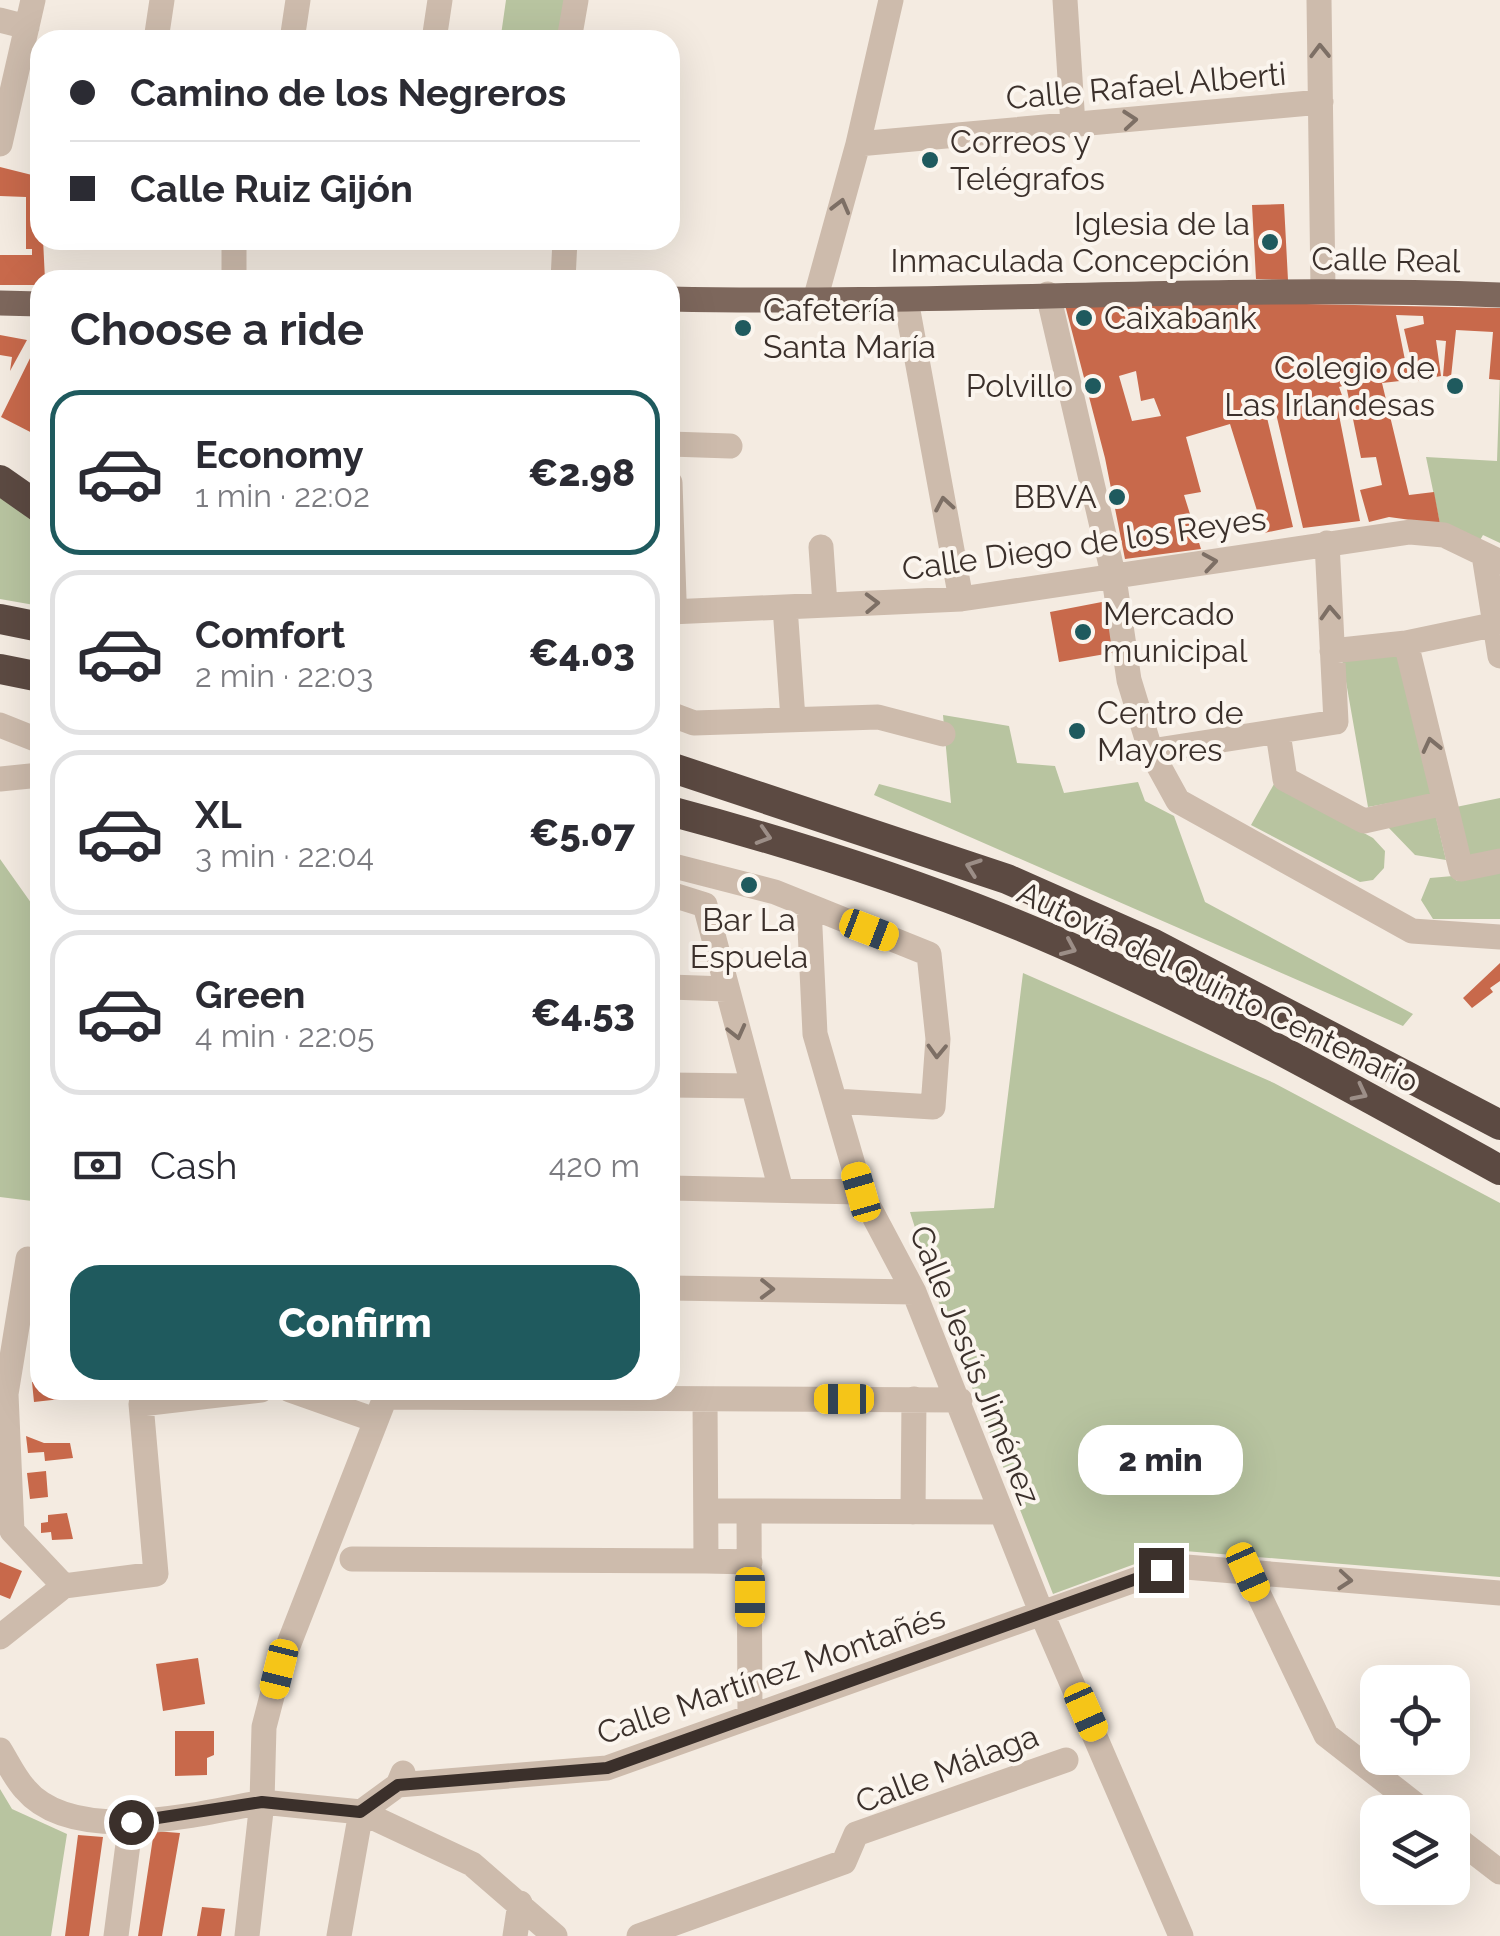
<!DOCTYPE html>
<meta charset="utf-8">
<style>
:root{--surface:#fff;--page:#f7f7f7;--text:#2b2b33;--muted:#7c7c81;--line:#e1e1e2;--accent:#1f5a5e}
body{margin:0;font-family:Raleway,sans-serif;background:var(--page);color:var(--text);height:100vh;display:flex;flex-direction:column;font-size:38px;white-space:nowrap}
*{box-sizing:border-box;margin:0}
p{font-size:32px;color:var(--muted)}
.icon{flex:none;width:55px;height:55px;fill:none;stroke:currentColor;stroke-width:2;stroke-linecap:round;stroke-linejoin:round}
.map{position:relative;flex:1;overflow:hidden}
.sheet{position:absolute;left:30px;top:270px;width:650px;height:1130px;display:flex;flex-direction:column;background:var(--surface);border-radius:30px;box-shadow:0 10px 40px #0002}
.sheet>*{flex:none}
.guide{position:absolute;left:30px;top:30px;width:650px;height:220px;border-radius:30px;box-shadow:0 10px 40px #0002;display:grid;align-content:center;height:220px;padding:0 40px;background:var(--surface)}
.controls{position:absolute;left:1360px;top:1665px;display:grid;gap:20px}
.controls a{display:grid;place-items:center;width:110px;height:110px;border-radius:20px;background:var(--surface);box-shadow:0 10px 40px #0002;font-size:50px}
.end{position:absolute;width:45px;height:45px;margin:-22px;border:12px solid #3b302b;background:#fff;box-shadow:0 0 0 5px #fff}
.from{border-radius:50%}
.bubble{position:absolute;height:70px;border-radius:30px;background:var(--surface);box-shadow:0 10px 40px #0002;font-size:32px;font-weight:800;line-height:70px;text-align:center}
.car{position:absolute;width:30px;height:60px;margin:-30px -15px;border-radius:12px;box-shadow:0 0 8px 2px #0007;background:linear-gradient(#f5c518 24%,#345 0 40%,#f5c518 0 76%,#345 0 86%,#f5c518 0)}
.guide b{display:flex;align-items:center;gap:35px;height:95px;font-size:38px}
.guide b+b{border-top:2px solid var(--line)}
.guide i{width:25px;height:25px;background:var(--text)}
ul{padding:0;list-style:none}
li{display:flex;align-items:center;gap:30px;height:165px;margin:0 20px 15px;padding:0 20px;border:5px solid var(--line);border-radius:30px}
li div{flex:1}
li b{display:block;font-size:38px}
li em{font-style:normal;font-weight:800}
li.active{border-color:var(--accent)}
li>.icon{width:90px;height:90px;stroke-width:1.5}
h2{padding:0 40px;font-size:45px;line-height:120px}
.pay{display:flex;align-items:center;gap:25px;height:110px;padding:0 40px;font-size:38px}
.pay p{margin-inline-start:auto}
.action{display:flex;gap:20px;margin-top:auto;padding:20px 40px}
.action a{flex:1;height:115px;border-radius:30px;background:var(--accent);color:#fff;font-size:40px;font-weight:800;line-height:115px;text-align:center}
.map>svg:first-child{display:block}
.green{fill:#b8c4a0}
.building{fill:#c8694b;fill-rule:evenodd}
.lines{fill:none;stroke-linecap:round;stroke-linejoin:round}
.minor{stroke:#cdbbac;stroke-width:25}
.major{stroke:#7d675c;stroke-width:25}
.highway{stroke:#5c4a42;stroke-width:30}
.oneway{stroke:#7d6f65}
.oneway2{stroke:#9c8e87}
.route{stroke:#3b302b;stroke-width:12}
.poi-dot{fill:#1f5a5e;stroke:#fbf5ee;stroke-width:4}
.labels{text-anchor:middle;stroke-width:8;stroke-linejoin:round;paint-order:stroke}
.street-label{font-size:32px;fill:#3b302b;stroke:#fbf5ee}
.poi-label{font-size:32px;fill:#3b302b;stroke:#fbf5ee;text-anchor:start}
</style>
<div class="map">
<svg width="1500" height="1936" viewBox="0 0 1500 1936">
<rect width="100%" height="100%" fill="#f4ebe1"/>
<path class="green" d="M506,0H566L559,40L501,35Z
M1500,374V543L1483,535L1479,542L1440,524L1426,457L1497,461Z
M0,494L40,523V606L0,599Z
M1397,653L1433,795L1368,807L1342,659Z
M943,715L1009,726L1017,763L1055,766L1064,793L1138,782L1145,801L1174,816L1205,902L1413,1014L1403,1026L874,795L879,784L951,803Z
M1274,784L1373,838L1385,851L1384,868L1373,880L1360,882L1251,825Z
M1500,798V850L1468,858L1456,807Z
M1435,813L1446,860L1415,855L1387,826Z
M0,859L34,907V1088H40V1202L0,1197Z
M1500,872V919H1433L1421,900L1430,878L1453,876L1457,881Z
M1023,973L1274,1083L1500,1203V1577L1173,1550L1053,1594L939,1303L910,1212L994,1208Z
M0,1789L12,1809L67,1834L51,1936H0Z"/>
<path class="building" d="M0,167L40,177L45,280H40V285H0V255H32V249H26V197L0,196Z
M1284,204L1288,280L1256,279L1252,205Z
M1112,300L1500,308V380L1489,379L1493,332L1456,330L1451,377L1443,376L1446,341L1436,340L1441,376L1416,381L1404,329L1424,324L1423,316L1396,315L1409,380L1382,383L1409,495L1434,492L1440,524L1389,517L1369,522L1360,490L1382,485L1376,457L1361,458L1346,385L1339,387L1343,398L1336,400L1360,521L1303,528L1274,405H1264L1293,527L1264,533L1230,424L1186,437L1201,492L1184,495L1201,549L1125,559L1105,458L1064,301ZM1136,371L1141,401L1154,398L1161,416L1132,421L1119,376Z
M0,335L27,340L10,371L12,357L0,355Z
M40,338V437L1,417Z
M1107,601L1117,652L1059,662L1050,612Z
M1500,963V981L1490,988L1493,992L1472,1008L1463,998Z
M40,1381V1390H60L61,1399L34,1402L32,1382Z
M26,1436L44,1443H70L73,1458L45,1461L44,1452L28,1453Z
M46,1471L48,1497L30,1499L27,1473Z
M67,1513L73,1539L52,1540L51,1532L41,1533V1523L48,1522V1515Z
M0,1562L22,1571L10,1599L0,1595Z
M198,1658L205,1704L163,1711L156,1664Z
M175,1731H214V1755L207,1758V1775L175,1776Z
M154,1831L180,1833L162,1936H138Z
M78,1835L103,1837L89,1936H65Z
M202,1907L225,1909L221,1936H197Z"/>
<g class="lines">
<path class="minor" d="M1065,0L1073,125
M1319,0L1323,289
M0,20L27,27
M156,40L162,0
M292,40L298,0
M434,40L440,0
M569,40L576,0
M0,144L33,0
M858,144L1321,102
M234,280V240
M563,280L565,240
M1048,294L1114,578L1129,680L1151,752L1178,801L1412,931L1500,937
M815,300L858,144L891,0
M906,300L961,599
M670,444L730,446
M670,483L674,598
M821,547L825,605
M1484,555L1500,656
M785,607L793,719
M670,612L961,599L1410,532L1444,535L1500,562
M1406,643L1461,869L1500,861
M1332,651L1406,643L1492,625
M670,714L694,723L878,717L943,734
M0,725L40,741
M1278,733L1285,779L1364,821L1444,803
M1151,751L1336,722L1327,543
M0,779L40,775
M670,865L775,892L929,954L938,1039L933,1107L835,1101
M670,894L705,905L781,1190
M809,907L815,1034L861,1192L914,1292L1042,1614L1181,1936
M670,987L726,989
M670,1085L751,1086
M670,1188L861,1192
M28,1259L6,1394L12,1531L64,1586
M670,1288L914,1292
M290,1390L375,1420
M388,1390L279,1669L264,1727L262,1802L361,1812L472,1864L555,1936
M386,1397L960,1400
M705,1399L706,1561L750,1562
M706,1511H749L750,1717
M749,1511L1001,1512
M913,1512L914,1399
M352,1559L706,1561
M1248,1572L1326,1735L1425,1812
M0,1637L64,1586L156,1574L141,1404L261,1390
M0,1750C8,1763 15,1778 25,1789C73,1846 198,1814 262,1802L247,1936
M398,1785L607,1768L1174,1566L1500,1593
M1452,1835L1500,1872
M116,1936L131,1821
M339,1936L361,1812L398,1785L403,1773
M515,1936L520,1903
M639,1936L844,1862L856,1834L1066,1760"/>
<path class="major" d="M670,299C947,305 1223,284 1500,295
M0,303L40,304"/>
<path class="highway" d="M0,480L40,508
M0,619L40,627
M0,669L40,677
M670,767L1007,879L1154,944L1500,1125
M670,811C783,841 895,876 1003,919C1175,988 1338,1081 1500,1170"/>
</g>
<defs><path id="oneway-chevron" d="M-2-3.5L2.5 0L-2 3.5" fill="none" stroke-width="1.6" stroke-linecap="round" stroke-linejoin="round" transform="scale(2.5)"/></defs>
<g class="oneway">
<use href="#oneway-chevron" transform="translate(1320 51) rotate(-91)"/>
<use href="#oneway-chevron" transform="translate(1130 120) rotate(-5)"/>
<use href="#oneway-chevron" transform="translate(841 206) rotate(-75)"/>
<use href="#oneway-chevron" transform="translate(944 504) rotate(-100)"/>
<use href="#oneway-chevron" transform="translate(1210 562) rotate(-9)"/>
<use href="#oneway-chevron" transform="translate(872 603) rotate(-2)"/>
<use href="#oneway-chevron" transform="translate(1330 613) rotate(-93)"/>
<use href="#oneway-chevron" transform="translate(1431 745) rotate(-103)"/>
<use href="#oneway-chevron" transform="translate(737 1032) rotate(76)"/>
<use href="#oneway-chevron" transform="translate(937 1051) rotate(92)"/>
<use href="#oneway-chevron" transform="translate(767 1289) rotate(1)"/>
<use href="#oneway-chevron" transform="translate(1345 1580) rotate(5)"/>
</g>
<g class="oneway2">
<use href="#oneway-chevron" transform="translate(764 836) rotate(17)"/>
<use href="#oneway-chevron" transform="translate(973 867) rotate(-160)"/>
<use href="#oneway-chevron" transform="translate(1069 948) rotate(24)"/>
<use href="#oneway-chevron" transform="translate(1360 1093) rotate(27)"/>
</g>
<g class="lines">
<path class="route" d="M131,1822L262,1802L360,1812L398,1785L607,1768L1161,1570"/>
</g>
<g class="poi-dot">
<circle cx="930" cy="160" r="10"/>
<circle cx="1270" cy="242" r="10"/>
<circle cx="1084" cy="318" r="10"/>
<circle cx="743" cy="328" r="10"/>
<circle cx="1093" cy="386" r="10"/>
<circle cx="1455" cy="386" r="10"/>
<circle cx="1117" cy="497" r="10"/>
<circle cx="1083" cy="632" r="10"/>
<circle cx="1077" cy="731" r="10"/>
<circle cx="749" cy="885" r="10"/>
</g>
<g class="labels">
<g class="street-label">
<text transform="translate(1146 86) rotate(-5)" y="11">Calle Rafael Alberti</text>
<text transform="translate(1386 260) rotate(1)" y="11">Calle Real</text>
<text transform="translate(1084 544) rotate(-8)" y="11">Calle Diego de los Reyes</text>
<text transform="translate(1218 987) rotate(26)" y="11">Autovía del Quinto Centenario</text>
<text transform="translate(975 1365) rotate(68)" y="11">Calle Jesús Jiménez</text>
<text transform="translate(771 1675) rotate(-19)" y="11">Calle Martínez Montañés</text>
<text transform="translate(947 1769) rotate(-21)" y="11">Calle Málaga</text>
</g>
<g class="poi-label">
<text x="950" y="153">Correos y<tspan x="950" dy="37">Telégrafos</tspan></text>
<text x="1250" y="235" text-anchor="end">Iglesia de la<tspan x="1250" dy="37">Inmaculada Concepción</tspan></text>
<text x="763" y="321">Cafetería<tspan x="763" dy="37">Santa María</tspan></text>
<text x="1104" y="329">Caixabank</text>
<text x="1435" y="379" text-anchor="end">Colegio de<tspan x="1435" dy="37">Las Irlandesas</tspan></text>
<text x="1073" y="397" text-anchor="end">Polvillo</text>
<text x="1097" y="508" text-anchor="end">BBVA</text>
<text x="1103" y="625">Mercado<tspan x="1103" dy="37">municipal</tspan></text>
<text x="1097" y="724">Centro de<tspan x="1097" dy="37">Mayores</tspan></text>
<text x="749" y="931" text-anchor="middle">Bar La<tspan x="749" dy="37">Espuela</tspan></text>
</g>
</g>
</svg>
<div class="controls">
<a><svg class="icon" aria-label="locate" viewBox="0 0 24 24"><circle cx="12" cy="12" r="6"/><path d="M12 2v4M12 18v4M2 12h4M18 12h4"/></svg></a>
<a><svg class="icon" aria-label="layers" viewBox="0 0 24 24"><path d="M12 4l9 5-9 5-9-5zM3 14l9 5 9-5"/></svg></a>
</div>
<i class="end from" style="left:131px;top:1822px"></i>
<i class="end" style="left:1161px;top:1570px"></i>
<div class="bubble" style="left:1078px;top:1425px;width:165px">2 min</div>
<i class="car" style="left:869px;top:930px;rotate:111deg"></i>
<i class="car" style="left:861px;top:1192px;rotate:344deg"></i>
<i class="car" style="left:844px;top:1399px;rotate:270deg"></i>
<i class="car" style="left:1248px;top:1572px;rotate:156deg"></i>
<i class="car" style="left:750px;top:1597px;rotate:180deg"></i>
<i class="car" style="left:279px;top:1669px;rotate:194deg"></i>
<i class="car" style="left:1086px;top:1712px;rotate:156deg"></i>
<div class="guide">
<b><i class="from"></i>Camino de los Negreros</b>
<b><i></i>Calle Ruiz Gijón</b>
</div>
<section class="sheet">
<h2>Choose a ride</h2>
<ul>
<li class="active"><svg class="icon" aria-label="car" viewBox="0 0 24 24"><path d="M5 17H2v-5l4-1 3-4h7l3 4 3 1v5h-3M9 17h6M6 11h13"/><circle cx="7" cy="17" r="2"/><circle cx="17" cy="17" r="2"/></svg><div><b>Economy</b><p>1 min · 22:02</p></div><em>€2.98</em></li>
<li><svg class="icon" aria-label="car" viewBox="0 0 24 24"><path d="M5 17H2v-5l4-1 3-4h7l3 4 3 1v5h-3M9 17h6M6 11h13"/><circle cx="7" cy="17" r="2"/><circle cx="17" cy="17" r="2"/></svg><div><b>Comfort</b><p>2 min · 22:03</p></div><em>€4.03</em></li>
<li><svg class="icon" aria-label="car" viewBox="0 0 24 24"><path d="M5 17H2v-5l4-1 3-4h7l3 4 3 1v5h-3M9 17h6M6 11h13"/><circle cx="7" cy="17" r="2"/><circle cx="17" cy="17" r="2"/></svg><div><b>XL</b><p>3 min · 22:04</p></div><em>€5.07</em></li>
<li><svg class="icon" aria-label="car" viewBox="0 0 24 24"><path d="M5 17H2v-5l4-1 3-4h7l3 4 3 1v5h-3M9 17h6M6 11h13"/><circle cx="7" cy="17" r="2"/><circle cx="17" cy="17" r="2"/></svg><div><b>Green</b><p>4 min · 22:05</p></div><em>€4.53</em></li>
</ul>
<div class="pay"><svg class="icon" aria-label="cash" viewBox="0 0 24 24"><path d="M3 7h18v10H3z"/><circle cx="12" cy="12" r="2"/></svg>Cash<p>420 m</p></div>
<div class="action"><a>Confirm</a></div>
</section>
</div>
